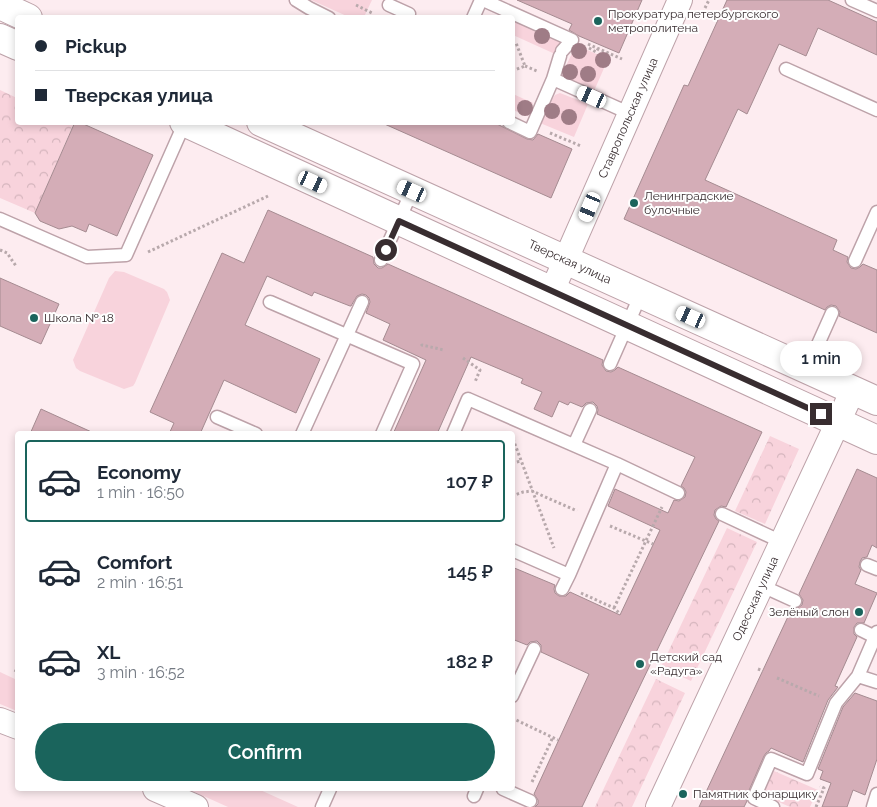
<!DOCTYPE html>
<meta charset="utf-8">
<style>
:root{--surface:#fff;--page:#f6f6f7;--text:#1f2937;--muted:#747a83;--line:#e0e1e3;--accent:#1a645c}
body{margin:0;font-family:Raleway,sans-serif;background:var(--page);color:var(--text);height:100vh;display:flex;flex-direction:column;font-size:19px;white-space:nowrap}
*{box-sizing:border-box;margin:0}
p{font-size:16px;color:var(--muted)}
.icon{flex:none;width:28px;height:28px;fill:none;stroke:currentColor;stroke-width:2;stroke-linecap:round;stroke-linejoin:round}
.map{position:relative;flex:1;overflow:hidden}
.drawer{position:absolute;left:15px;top:431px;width:500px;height:360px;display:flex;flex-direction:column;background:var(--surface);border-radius:5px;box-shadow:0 2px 8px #0003}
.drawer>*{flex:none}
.guide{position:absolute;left:15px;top:15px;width:500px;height:110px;border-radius:5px;box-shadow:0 2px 8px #0003;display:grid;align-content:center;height:110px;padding:0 20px;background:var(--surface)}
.end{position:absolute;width:22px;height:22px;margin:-11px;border:6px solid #382d30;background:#fff;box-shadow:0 0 0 2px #fff}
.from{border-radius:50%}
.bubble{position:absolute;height:35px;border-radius:18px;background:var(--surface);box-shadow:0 2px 8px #0003;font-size:16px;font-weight:600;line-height:35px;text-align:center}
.car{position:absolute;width:15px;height:30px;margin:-15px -8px;border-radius:6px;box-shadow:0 0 4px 1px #0007;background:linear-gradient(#fff 24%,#345 0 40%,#fff 0 76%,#345 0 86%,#fff 0)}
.guide b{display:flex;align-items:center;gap:18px;height:48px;font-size:19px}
.guide b+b{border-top:1px solid var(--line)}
.guide i{width:12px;height:12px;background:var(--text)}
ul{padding:9px 0 0;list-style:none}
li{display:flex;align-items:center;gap:15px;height:82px;margin:0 10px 8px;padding:0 10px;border:2px solid transparent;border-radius:5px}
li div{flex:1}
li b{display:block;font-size:19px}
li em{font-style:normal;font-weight:600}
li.active{border-color:var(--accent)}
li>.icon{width:45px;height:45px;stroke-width:1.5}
.button{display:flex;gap:10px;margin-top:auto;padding:10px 20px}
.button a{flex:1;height:58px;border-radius:30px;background:var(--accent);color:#fff;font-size:20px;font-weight:600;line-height:58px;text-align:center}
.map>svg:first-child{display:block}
.grass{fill:#f8d3dc}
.forest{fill:url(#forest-crowns)}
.building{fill:#d4adb7;stroke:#a58b91}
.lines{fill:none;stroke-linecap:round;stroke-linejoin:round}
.lane-casing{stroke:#bda2a9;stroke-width:15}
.street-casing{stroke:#bda2a9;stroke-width:26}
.secondary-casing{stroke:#bda2a9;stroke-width:30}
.path{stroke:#b8a9ac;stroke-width:3;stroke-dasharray:2.5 2.5;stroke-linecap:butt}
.lane{stroke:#fff;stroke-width:12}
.street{stroke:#fff;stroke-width:24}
.secondary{stroke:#fff;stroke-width:28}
.tree{fill:#9f7c86}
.route{stroke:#382d30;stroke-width:6}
.poi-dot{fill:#1a645c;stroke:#fefefe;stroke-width:2}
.labels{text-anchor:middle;stroke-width:4;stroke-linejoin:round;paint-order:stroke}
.poi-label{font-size:12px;fill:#382d30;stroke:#fefefe;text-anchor:start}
.street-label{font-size:12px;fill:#382d30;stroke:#fefefe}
</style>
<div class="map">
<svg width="877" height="807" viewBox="0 0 877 807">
<defs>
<pattern id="forest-crowns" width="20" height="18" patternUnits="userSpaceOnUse" patternTransform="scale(1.25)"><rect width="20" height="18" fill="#f8d3dc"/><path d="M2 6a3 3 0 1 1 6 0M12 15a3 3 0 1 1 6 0" fill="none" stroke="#d5b5bd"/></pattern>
</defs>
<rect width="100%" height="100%" fill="#fdecf0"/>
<path class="grass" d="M311,0H372L364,17H349Z
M513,20L561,41L555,54L513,35Z
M576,45L608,59L594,91L567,79L564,76L563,72Z
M560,93L588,104L574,137L540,123L553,98L555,95Z
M513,94L533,103L528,116L513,110Z
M115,271L124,272L164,289L167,292L170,300L135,383L133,386L124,389L80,371L76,368L73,360L109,278Z
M0,672L17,680V711L0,704Z
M188,789H258L298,807H228Z"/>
<path class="forest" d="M0,90L17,98L18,122L74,123L35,213L0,198Z
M770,436L799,449L765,524L735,511Z
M727,528L757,542L691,681L661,667Z
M656,679L685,693L632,807H595Z
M774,771L818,790L810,807H790L763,795Z"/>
<path class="building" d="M517,0H642L619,53L579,36L569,30L572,24Z
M727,0H828L877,22V55L818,28L806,56L779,44L747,114L738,109L705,180L837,240L833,250L848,257L847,262L851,268L856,269L860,267L863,264L877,270V333L839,316L840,312L836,306L831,305L827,307L825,310L624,219L684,85L688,86Z
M75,122H79L153,155L117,236L89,224L86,232L72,226L59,229L40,221L35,213Z
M380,122H493L527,139L533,140L538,134L572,149L551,198Z
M268,210L373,257L374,264L378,268H382L388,264L603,360L602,365L606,371L611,372L615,370L618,367L620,368L762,432L726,507L721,506L715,510L714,515L716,519L719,521L582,807H535L538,804V800L534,794L589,674L541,652V645L537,641L530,642L527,645L512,639V567L555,585L554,589L555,593L559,596H566L570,592L620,615L660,530L608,506L615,489L668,513L674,500L679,501L685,497L686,492L684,488L681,486L695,457L597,414L598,410L597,406L593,402L586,403L582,407L570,402L568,405L559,401L552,417L534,409L542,392L521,383L523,379L471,357L437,434H393L426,360L383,340L390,324L366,313L370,302L369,298L366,295L362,294L357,296L351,306H350L314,292L312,296L267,276L245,325L320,359L296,413L224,380L200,434H169L174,423L150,412L222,253L244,263Z
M0,278L59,304L41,344L0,326Z
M41,409L96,434H30Z
M857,469L877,478V548L872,545L867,557L862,558L860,562L859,567L861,570L855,584L877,593L864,623H857L854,627V634L857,637L835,686L838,687L828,700L803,762L771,748L769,751L766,753L764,756L747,795V801L744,807H699L792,608L796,609L802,605L803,600L799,594Z
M855,693L877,701V759L865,795L853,790L847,807H822L831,783L820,779L823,771L818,769L843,707Z"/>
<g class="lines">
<g class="lane-casing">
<path id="lane" d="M296,0L309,8L329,18
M483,0L572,40L562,51
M852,0L877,11
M389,5L409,14
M473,18L481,0
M786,69L877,110
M553,79L560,56
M509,122L530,132L553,79L631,114
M0,219L87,257L126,255L185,122
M381,260L412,191
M855,261L877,212
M270,302L413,364L382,434
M610,364L641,294
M807,369L832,313
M217,417L256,434
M302,434L362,302
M453,434L468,399L617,464L569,575L512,550
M574,445L590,410
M617,464L678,493
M722,514L782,542
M867,565L877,569
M762,586L795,601
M562,589L569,575
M861,630L875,637
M858,676L877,682
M512,696L534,649
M503,789L530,801
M474,796L477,789
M322,807L330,789
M773,807L754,798L771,759L807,774L836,703L858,676L877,632
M873,807L877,794"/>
</g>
<g class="street-casing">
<g id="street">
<path id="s1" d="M552,291L680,0"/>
<path d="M0,720L18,727"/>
<path d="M155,789L196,807"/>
<path id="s2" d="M658,807L853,390"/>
</g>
</g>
<g class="secondary-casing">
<g id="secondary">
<path d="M0,5L28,18"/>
<path d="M0,38L18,46"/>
<path d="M184,122L877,440"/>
<path id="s3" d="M261,122L877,401"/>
</g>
</g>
<path class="path" d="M356,5L372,13
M705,8L709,0
M512,44L516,43L525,66L512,71
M588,44L622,59
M589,48L596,52L598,49
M525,66L537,71
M550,133L581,146
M0,250L7,253L16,266
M148,252L268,196
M421,346L422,345L444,350
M463,358L480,370L475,382
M121,434L123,430
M513,439L554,548
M512,463L521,461
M512,496L523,492L532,491L577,511
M610,526L653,544
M581,593L614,608L620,614
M614,608L662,507
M758,669L763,671
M15,672L18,667
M777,678L819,696
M512,718L558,740
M532,782L553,737
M816,807L824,788L820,786"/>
<use href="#lane" class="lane"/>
<use href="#street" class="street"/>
<use href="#secondary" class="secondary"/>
</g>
<g class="tree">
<circle cx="542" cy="36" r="8"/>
<circle cx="579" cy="51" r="8"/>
<circle cx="603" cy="60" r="8"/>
<circle cx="570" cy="72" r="8"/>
<circle cx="588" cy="74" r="8"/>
<circle cx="525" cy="108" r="8"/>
<circle cx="552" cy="111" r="8"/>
<circle cx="569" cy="117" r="8"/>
</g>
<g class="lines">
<path class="route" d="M386,250L399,221L821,414"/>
</g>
<g class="poi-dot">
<circle cx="598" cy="21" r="5"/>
<circle cx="634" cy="203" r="5"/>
<circle cx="34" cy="318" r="5"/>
<circle cx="859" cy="612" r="5"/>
<circle cx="640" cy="664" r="5"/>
<circle cx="683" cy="794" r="5"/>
</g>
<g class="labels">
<g class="poi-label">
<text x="608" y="18">Прокуратура петербургского<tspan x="608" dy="14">метрополитена</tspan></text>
<text x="644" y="200">Ленинградские<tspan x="644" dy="14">булочные</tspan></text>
<text x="44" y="322">Школа № 18</text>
<text x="849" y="616" text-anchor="end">Зелёный слон</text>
<text x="650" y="661">Детский сад<tspan x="650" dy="14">«Радуга»</tspan></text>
<text x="693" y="798">Памятник фонарщику</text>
</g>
<g class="street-label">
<text dy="4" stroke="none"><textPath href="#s1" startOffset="189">Ставропольская улица</textPath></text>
<text dy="4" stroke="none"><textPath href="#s3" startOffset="339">Тверская улица</textPath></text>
<text dy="4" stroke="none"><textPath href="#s2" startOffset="230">Одесская улица</textPath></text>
</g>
</g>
</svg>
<i class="end from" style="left:386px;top:250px"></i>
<i class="end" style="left:821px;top:414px"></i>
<div class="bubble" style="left:780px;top:341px;width:82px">1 min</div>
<i class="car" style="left:592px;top:97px;rotate:294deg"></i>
<i class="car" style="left:313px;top:182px;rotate:115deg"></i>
<i class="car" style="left:412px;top:191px;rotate:294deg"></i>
<i class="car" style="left:590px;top:207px;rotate:203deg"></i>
<i class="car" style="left:691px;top:317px;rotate:294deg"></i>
<div class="guide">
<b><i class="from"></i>Pickup</b>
<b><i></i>Тверская улица</b>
</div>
<section class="drawer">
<ul>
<li class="active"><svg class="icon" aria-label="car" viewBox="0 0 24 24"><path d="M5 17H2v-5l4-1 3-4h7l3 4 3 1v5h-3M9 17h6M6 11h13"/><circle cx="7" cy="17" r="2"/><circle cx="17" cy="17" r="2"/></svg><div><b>Economy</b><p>1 min · 16:50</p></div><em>107 ₽</em></li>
<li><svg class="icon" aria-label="car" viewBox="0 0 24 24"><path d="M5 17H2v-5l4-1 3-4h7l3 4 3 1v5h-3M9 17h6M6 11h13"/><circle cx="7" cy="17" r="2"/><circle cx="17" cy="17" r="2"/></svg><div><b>Comfort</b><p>2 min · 16:51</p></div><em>145 ₽</em></li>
<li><svg class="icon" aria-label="car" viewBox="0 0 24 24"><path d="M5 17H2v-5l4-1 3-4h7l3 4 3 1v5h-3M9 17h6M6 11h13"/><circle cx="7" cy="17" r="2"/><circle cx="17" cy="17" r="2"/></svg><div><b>XL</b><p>3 min · 16:52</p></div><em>182 ₽</em></li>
</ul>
<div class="button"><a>Confirm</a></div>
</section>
</div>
